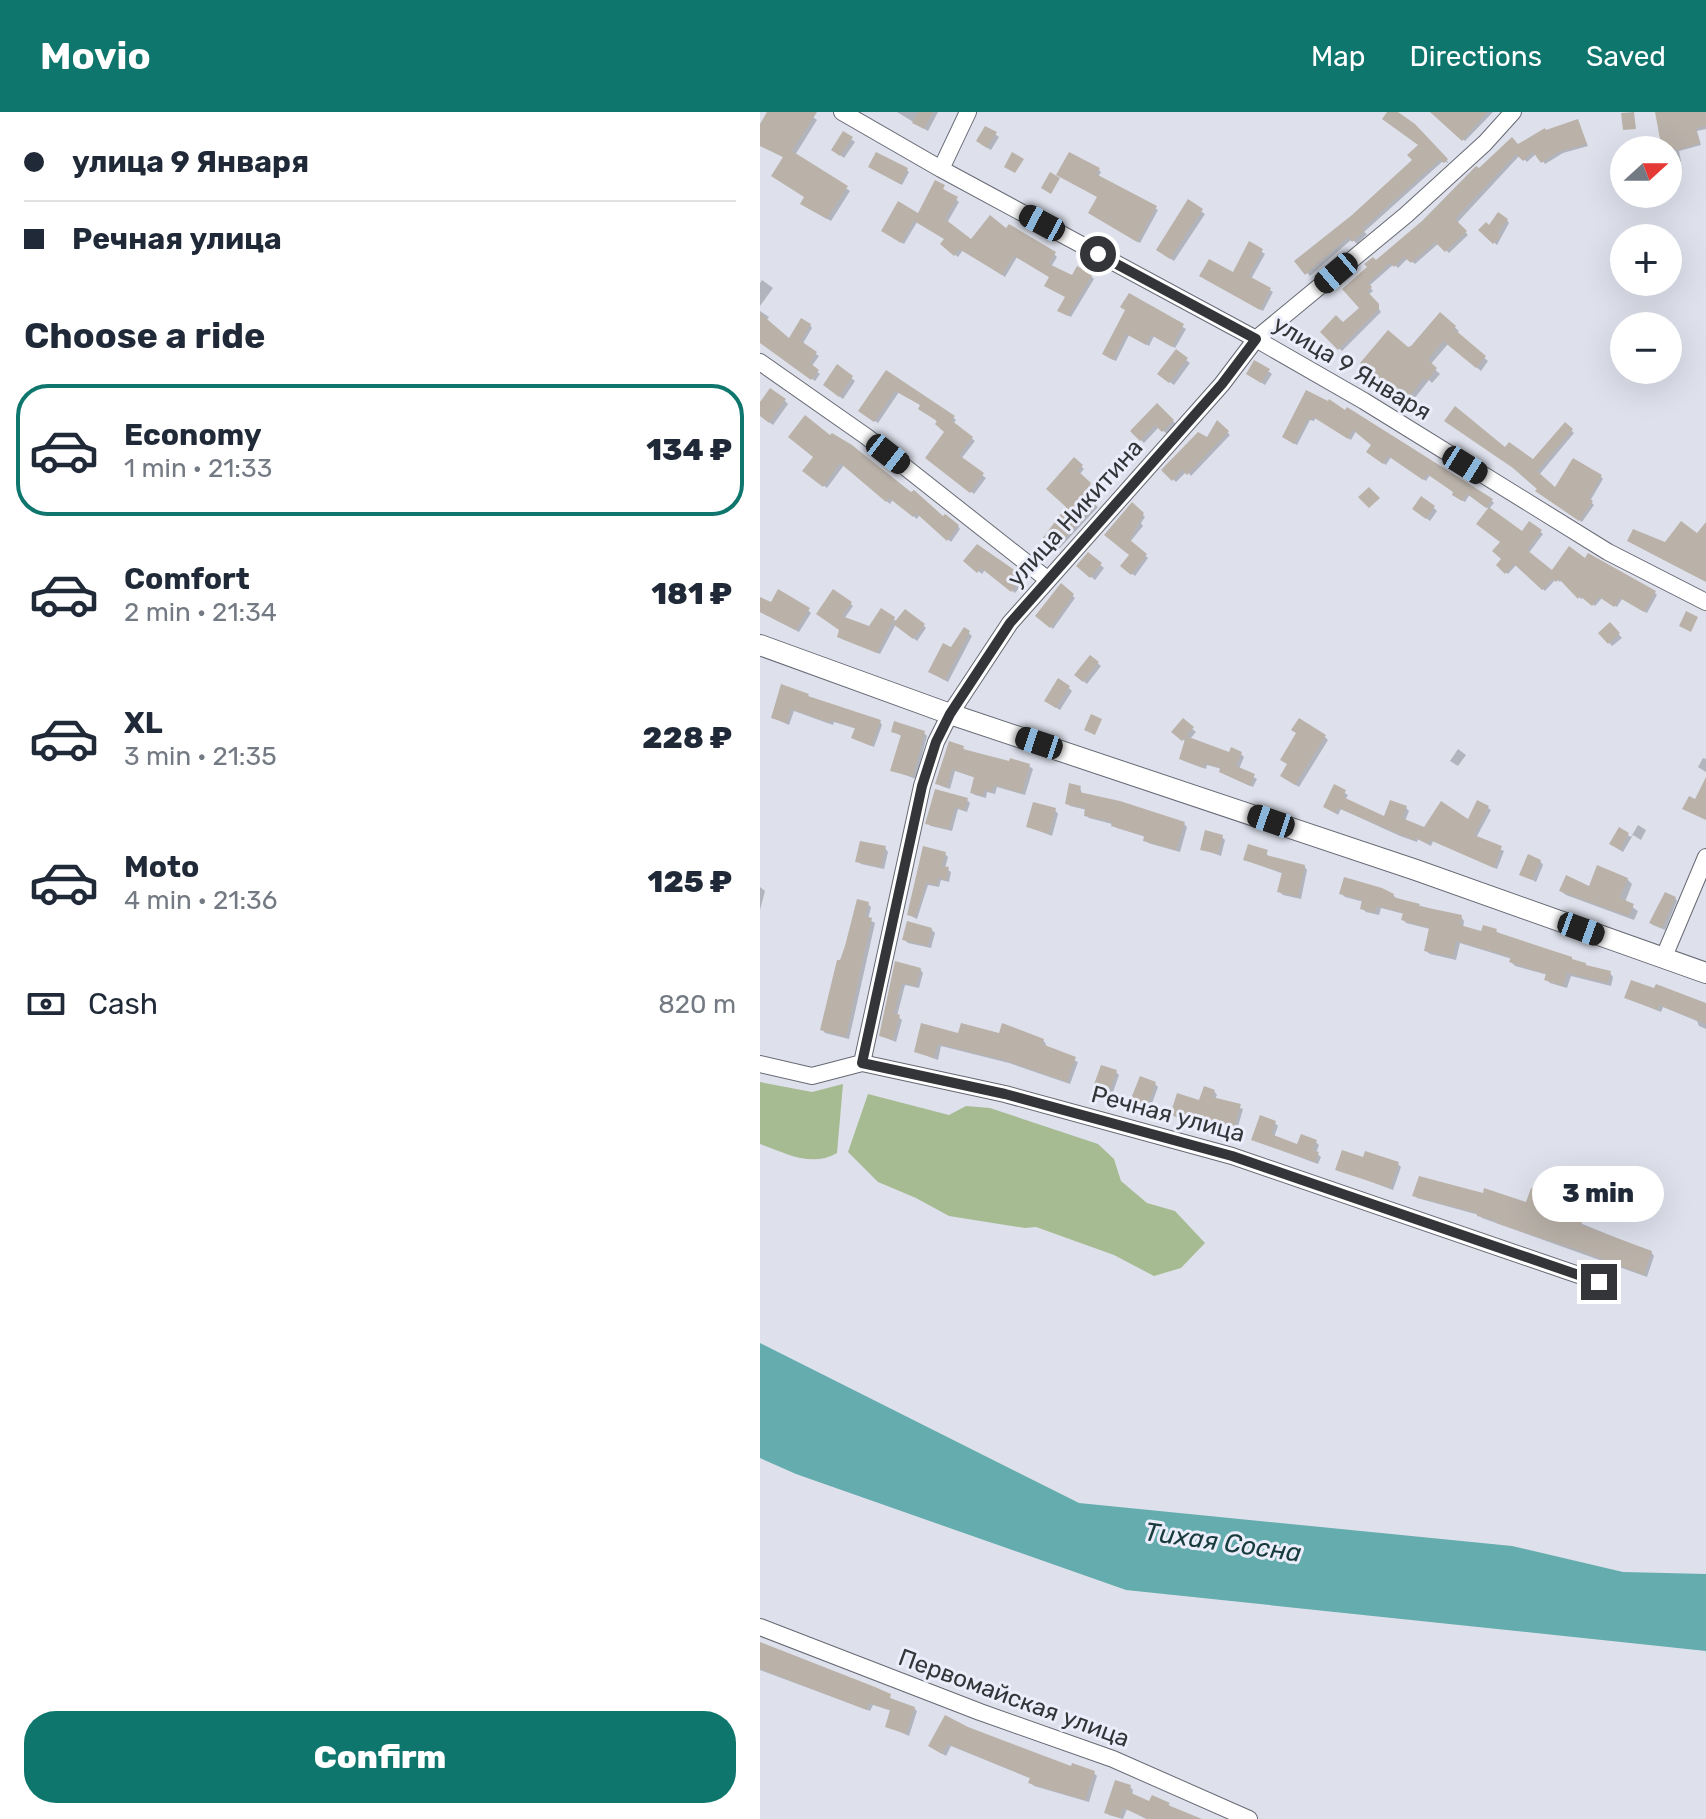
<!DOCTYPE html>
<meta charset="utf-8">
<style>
:root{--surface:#fff;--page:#f6f6f7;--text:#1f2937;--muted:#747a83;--line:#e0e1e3;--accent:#0f766e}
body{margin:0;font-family:Rubik,sans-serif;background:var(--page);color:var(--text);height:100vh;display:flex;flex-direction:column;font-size:30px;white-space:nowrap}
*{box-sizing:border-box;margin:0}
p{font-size:26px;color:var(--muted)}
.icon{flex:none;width:44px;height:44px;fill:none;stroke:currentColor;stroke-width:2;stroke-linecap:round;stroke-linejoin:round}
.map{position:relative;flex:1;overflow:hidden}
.drawer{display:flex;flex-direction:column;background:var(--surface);width:760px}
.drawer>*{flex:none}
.hud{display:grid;align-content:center;height:176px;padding:0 24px;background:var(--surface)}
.needle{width:52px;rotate:69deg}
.buttons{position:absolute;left:850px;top:24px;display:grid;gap:16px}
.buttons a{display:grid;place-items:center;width:72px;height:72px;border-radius:50%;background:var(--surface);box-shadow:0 8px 32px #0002;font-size:40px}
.end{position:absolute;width:36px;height:36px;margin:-18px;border:10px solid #343539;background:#fff;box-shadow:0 0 0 4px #fff}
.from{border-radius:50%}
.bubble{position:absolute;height:56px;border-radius:28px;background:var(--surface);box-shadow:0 8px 32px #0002;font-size:26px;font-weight:800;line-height:56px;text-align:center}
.car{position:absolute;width:24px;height:48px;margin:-24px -12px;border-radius:10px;box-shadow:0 0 6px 2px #0007;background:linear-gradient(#222 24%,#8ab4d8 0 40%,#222 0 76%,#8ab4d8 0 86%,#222 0)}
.hud b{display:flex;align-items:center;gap:28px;height:76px;font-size:30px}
.hud b+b{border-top:2px solid var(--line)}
.hud i{width:20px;height:20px;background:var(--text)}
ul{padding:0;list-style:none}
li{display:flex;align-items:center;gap:24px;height:132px;margin:0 16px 12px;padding:0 8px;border:4px solid transparent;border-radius:32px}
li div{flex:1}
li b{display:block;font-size:30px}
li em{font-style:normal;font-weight:800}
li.active{border-color:var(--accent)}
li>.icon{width:72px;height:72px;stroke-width:1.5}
h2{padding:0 24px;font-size:36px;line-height:96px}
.pay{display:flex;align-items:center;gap:20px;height:88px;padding:0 24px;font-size:30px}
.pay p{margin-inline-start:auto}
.cta{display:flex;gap:16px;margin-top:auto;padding:16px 24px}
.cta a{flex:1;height:92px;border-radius:32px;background:var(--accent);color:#fff;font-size:32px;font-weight:800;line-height:92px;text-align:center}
header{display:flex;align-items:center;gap:48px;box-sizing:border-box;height:112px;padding:0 40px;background:var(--accent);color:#fff}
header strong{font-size:38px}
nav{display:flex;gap:44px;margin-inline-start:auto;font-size:28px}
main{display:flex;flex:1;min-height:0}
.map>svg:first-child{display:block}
.green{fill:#a7bb92}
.water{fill:#64acae}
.shadow{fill:#0003}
.building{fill:#bab2a9}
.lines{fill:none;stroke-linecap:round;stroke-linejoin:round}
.minor-casing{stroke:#666973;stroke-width:18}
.tertiary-casing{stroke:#666973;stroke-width:22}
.minor{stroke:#fff;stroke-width:16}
.tertiary{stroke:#fff;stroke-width:20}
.route{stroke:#343539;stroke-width:10}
.labels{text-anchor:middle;stroke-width:6;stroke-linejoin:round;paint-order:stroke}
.street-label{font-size:24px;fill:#343539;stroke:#ebeefa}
.water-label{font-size:26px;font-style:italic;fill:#183c3d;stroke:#ebeefa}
</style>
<header>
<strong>Movio</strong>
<nav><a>Map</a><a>Directions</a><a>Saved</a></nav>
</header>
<main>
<section class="drawer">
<div class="hud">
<b><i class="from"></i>улица 9 Января</b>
<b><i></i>Речная улица</b>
</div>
<h2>Choose a ride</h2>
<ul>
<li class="active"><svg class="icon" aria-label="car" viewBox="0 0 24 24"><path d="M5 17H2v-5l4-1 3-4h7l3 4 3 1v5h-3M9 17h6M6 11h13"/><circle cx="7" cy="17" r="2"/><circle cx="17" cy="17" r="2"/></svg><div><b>Economy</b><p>1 min · 21:33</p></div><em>134 ₽</em></li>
<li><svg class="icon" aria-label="car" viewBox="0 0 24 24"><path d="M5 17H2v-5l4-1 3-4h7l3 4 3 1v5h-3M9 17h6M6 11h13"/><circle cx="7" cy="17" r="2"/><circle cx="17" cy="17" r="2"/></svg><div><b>Comfort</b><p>2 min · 21:34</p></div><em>181 ₽</em></li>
<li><svg class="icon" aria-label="car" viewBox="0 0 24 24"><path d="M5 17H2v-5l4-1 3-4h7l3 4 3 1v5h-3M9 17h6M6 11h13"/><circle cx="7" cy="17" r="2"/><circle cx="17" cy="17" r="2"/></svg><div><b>XL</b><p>3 min · 21:35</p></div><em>228 ₽</em></li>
<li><svg class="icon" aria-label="car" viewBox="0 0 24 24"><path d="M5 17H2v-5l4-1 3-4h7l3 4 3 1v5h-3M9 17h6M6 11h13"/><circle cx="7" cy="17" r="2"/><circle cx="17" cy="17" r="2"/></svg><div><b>Moto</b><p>4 min · 21:36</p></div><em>125 ₽</em></li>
</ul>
<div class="pay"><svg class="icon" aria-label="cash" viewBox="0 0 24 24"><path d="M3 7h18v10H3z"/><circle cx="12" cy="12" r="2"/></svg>Cash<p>820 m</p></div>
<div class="cta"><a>Confirm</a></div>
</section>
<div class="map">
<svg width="946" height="1707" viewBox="0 0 946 1707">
<rect width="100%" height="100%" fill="#dee1ec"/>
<path class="green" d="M0,970L52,980L83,972L77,1041C51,1056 26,1041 0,1032Z
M108,982L189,1003L206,994L230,996L338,1032L354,1047L361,1069L387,1091L415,1099L445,1131L421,1156L394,1164L354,1143L276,1115L265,1116L189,1104L156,1086L118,1070L88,1040Z"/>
<path class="water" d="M0,1231L319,1391L752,1434L863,1460L946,1462V1539L366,1478L36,1362L0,1346Z"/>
<path class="shadow" d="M9,0H46L57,8L35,43L90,79L71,109L46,95V86L25,46L0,33V16Z
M137,0H178L168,19Z
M630,0H634L654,14L689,51L683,49L604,120L607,122L597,132L592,127L550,164L537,149L593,105L655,48L660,33Z
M677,0H733L705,29L675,2Z
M897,0H946V17L937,19L941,33L919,39L921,49L908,52V38H904Z
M817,9L828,34L803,41L785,52L777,41L767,50L760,43L697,111L708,123L689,141L679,131L655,152L648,146L638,156L634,152L609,174L613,179L608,183L621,200L582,239L562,220L583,213L602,196L585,177L720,59L786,20Z
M235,22L239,25L231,38L221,32Z
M91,27L95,30L84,46L76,40Z
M113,57H146L149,60L142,73Z
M338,57L341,60L338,65L398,98L380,131L333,103L339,85L301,65Z
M175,70L199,90L187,111L212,130L247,119L294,142L297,145L291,155L313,166L331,164L334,167L311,205L303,201L307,185L287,174L291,166L257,145L245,165L203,138L198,145L185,135L186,128L157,110L144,132L126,121L158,104Z
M428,90L445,102L414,149L402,141Z
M747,108L749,111L737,133L721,118Z
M490,132L505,142L491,167L513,180L503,199L445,167L474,163Z
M2,168L13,176L0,194V171Z
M369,184L426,217L415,236L394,224L389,234L369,223L356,249L348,245L367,199Z
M0,199L9,205L6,209L30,229L50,213L52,216L42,233L59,244L51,255L60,262L55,269L0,229Z
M680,203L699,219L696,222L728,249L721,259L688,232L670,253L680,262L672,271L669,268L654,287L635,273L632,276L603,251L652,236Z
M416,240L430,251L414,273L403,265Z
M77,255L95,269L83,287L68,276Z
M508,259L512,262L505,273L491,264Z
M126,261L193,305L196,308L193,312L215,329L201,347L226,366L214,382L170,349L187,320L162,294L139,280L118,311L103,301Z
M547,281L586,301L588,298L732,389L734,391L729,397L762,421L770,412L783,422L768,442L792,461L825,449L829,443L895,481L897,483L887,501L862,487L857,495L842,486L835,494L824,485L821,487L802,467L800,470L796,467L785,479L757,452L748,462L738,453L744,447L742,430L730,398L710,382L705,390L696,385V380L670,363L666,369L631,345L626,353L611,343L613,333L596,319L591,328L556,305L554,309L550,308L537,333L527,327Z
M25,289L28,292L13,313L0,303V294Z
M397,294L416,312L407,322L399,315L384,331L372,319Z
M45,306L183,407L198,414L200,417L191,430L160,402L157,407L133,387L130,392L84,353L67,376L47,361L56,345Z
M458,311L470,323L431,364L427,359L416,370L404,358L447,328Z
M806,313L814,321L779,363L796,378L840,364L843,367L830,389L834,393L822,410L780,381V377L745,338L773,350Z
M314,348L324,357L319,363L332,375L325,384L338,395L298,438L285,427L308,395Z
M372,393L385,405L381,411L383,414L370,430L388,446L375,464L362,454L371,443L346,423Z
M674,396L677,399L670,409L658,400Z
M218,434L265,469L255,481L225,458L222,462L206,449Z
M328,443L344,456L335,468L318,454Z
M302,474L315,486L293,517L278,504Z
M0,487L12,492L48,498L51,501L39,520L0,500Z
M90,491L93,494L84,507L109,516L134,507L137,510L163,513L166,516L157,529L136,512L120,542L82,527L79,524L81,518L61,504Z
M850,513L862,526L852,534L841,521Z
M205,518L212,524L188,570L173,562Z
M330,546L341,554L327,572L320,566Z
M309,576L312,579L300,598L290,592Z
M48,584L52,588L120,610L122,613L114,635L93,626L97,617L74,610L73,613L34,599L29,613L13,606Z
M423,609L436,620L429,628L470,642H481L484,645L479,657L497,667L493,675L464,662L462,657L447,653L446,657L424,649L421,646L426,630L414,620Z
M133,619L164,621L167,624L156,667L132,658L143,625Z
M564,624L568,628L539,675L526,667Z
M203,636L207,640L269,654L273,657L265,683L237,675L235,682L227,680L226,686L215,683L212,680L216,666L195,659L190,677L181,674L178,671Z
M698,637L706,643L698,654L690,649Z
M943,646L946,647V660L938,655Z
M320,675L322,682L424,712L427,715L420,740L388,731L386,725L357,716L352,712L329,706L326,703L327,698L310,694L307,691Z
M575,675L588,683L585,688L625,706L631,690L646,696L649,699L645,709L665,718L708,710L728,696L731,698L716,726L744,739L737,757L673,729L671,734L658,727L657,730L640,724L581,697L578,703L565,695Z
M207,688L210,691L207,700L198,697L192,719L171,714L167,711Z
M295,698L298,702L292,724L269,715Z
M878,713L886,718L881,728L873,723L863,740L855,735L859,718L871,725Z
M462,725L465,728L461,744L442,737Z
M125,736L128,740L124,757L101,752L98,749Z
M165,737L185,742L188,745L185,756L191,760L189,770L181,768L179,775L168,773L157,807L149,803Z
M506,740L509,746L544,754L547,758L541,787L523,783L520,780L524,762L485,748Z
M780,749L783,753L776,770L762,762Z
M867,767L872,772L865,790L878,799L874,808L806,783L801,779L830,776Z
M0,775L5,779L0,798Z
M582,782L633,783L638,788L701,805L704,809L703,816L723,821L736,819L740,822L829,856L850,861L853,865L851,874L811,864L807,876L790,871L787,867L788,863L755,854L751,850L752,847L700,831L696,848L670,842L666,839L670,817L646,811L643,807L644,802L621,796L619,803L606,800L602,796L604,790L585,785Z
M915,786L917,789L905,818L893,813L891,811L897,796L900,797Z
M108,792L111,795L108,807L115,811L89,927L65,921L62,917Z
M171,817L175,821L171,836L148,831L144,827Z
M137,852L160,857L163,861L159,876L145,873L137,904L142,908L136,930L121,924Z
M867,886L946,894V917L939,914L937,909L903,895L901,900Z
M199,923H240L283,928L286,932L285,935L318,950L310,972L249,951L181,934L178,948L156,940Z
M356,960L359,963L351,986L334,977Z
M394,971L398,975L390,997L373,989Z
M454,979L457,983L455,987L483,997L475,1025L412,1002L440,991Z
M515,1011L518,1014L514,1025L538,1035L556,1030L559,1033L556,1041L561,1045L558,1052L493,1028Z
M638,1052L641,1055L633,1078L577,1057Z
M781,1081L784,1084L781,1095L891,1140L894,1144L887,1165L722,1106L719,1103L657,1086L654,1083L768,1093Z
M0,1533L154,1596L157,1599L149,1624L127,1614L132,1599L113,1593L110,1599L0,1558Z
M207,1617L312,1657L334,1661L337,1664L329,1690L274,1674L271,1671L272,1667L191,1634L186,1644L174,1637Z
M370,1675L373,1678L372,1683L390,1692H408L412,1696L439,1707H386L367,1697L363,1707L349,1703L346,1700Z"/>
<path class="building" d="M7,0H57L32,39L88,74L67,107L40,92L44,85L11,64L23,45L0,34V12Z
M158,0H173L164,17L152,11Z
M627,0H638L655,12L688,47L684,51L679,48L603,116L605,118L592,130L588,125L545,163L534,149L592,103L652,48L647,43L658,33L622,7Z
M670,0H727L702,29Z
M874,0L876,17L863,18L861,1Z
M895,0H946V14L936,17L940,31L918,38H902Z
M818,7L827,32L800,39L781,51L773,40L763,49L756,42L695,107L707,119L685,140L675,130L651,151L644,145L634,155L630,151L608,171L612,175L607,179L619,192V197L578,238L560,220L576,203L583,210L599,196L582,177L607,155L604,152L613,145L616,148L662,109L716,54L719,56L752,25L758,32L785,16L786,18Z
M225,14L237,20L227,36L216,29Z
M83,19L93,25L80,44L71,38Z
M116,40L148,56L140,72L108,55Z
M252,40L264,47L255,61L244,55Z
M309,40L340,56L336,62L397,94L377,130L328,101L337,85L296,63Z
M290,60L300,66L291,82L281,76Z
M175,68L185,73L183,77L198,85L185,107L211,127L230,103L246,116L249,112L296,140L289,152L312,163L317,154L332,163L308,204L297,199L305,185L284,174L289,165L254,144L242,163L199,137L194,144L180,132L184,127L154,109L141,131L121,119L138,89L158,101Z
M428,87L443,97L410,147L396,138Z
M738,100L748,107L738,121L741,124L733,132L718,118L726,110L729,113Z
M489,129L503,137L489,164L511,176L500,198L439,164L449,147L473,160Z
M369,181L424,212L412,235L391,223L386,233L366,222L353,248L342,242L365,198L360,195Z
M680,200L696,214L694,217L726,244L716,256L683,229L668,248L677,256L667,269L664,266L649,285L630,271L627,274L600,251L628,218L648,235L651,234Z
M0,201L29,226L41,206L51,212L41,229L57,240L50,251L59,258L51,268L0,231Z
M416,237L428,246L409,271L397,262Z
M494,248L510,257L501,271L486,262Z
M77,252L93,264L79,285L63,273Z
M126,258L195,304L191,308L213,325L199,343L224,361L210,381L165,346L184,320L175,312L177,309L158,297L160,293L135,279L114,310L98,299Z
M10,276L26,287L9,311L0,304V290Z
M546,278L568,289L569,287L585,298L587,295L733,387L726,396L707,382L702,389L692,383L693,380L667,362L663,368L628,344L623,352L606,340L611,333L593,318L588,327L553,305L551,308L548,307L534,332L522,325Z
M397,291L414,308L402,320L395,313L380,329L370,319Z
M695,294L745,335L749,330L773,347L805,310L813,317L777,359L795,375L813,346L842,363L829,386L833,389L819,409L775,379L777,377L753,356L684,309Z
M45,303L70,323L72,321L92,333L151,380L154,378L183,404L185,402L199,413L187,429L156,401L153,405L129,386L126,390L80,351L63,375L42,359L53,345L28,325Z
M457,308L469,319L427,363L422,358L412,369L401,358L438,320L447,325Z
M314,345L323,353L318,359L331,371L324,380L337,392L294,437L282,427L306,395L286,377Z
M609,375L620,386L609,396L598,385Z
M661,384L675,394L666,407L652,397Z
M372,390L384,401L370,428L387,442L371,463L360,454L369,443L344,423Z
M729,395L762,419L769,409L782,418L767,438L792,458L809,434L825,446L828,441L896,479L884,500L860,486L854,495L839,485L832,494L820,484L818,487L799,467L796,470L793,467L782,478L754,452L745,462L736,453L741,447L732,439L740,430L716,412Z
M921,409L937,421L946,410V470L867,429L873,417L905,430Z
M217,432L263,464L251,480L221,456L217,461L203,449Z
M328,440L342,451L330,466L316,454Z
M301,471L314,482L290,516L275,504Z
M18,477L50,496L36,518L0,500V485L11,490Z
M73,477L92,490L82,504L109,514L121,496L135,505L117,541L77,525L79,518L56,502Z
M145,497L165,512L153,527L133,512Z
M926,499L938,505L931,520L919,514Z
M850,510L860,521L848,532L838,521Z
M204,515L210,519L185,568L168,560L183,531L191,535Z
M330,543L339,550L323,570L314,563Z
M298,566L310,574L296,596L284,589Z
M21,572L49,582L48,584L121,608L111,634L91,626L95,616L71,608L70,611L31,597L27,611L11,606Z
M331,602L342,607L335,623L324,618Z
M423,606L434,615L422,629L411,620Z
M539,606L566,623L535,673L520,664L527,652L520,648L536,621L531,618Z
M134,609L165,619L153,665L130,659L141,623L131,620Z
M426,624L469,640L471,635L482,640L476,654L495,662L490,674L459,660L460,656L444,651L443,656L419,647Z
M189,629L204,634L203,637L249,649L250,646L270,652L262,681L234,673L232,680L224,678L223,684L210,681L214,665L192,657L187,675L175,672Z
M946,665V708L922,697L929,684L935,687Z
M309,671L321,674L319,680L360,689L425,710L416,738L383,729L384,724L351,714L352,710L324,704L325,696L305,692Z
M574,672L586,678L583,685L624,704L630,688L647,694L642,706L664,715L681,689L708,707L717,688L729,694L714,723L742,734L734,756L670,728L668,732L655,726L654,728L578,696L575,701L563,695Z
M175,677L208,686L204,698L195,695L189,717L165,712Z
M273,690L296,696L289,722L266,715Z
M859,715L869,721L860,738L849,732Z
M445,718L463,723L458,742L440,738Z
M100,729L126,734L121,755L95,750Z
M488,732L508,738L506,743L545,753L538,785L517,780L522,760L483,748Z
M163,734L186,740L182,754L189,755L186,768L178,766L177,773L166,771L155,805L147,803Z
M768,742L781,748L772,768L759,763Z
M837,753L868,766L860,786L874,792L869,804L799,779L806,763L829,774Z
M584,765L622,776L634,782L633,785L660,792L659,794L702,803L700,813L721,819L723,813L737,817L736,820L812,845V847L826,851V853L851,859L848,871L807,861L803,874L784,868L786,862L749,850L751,845L696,829L693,845L664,839L669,816L641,808L643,801L617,794L615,801L600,797L602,788L579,782Z
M905,780L916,785L902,816L889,811Z
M97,787L109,790L105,804L112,806L86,925L60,918L77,848H80L85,834Z
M147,809L172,816L168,834L142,828Z
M135,849L161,856L156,874L142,871L134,901L140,903L133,928L119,924Z
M871,868L894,876L896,872L946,891V912L899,893L897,898L864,886Z
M161,911L198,921L201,911L239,921L242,911L284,927L282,932L316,945L307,970L244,948L178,932L174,946L154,940Z
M341,953L357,958L348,984L332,978Z
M380,964L396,970L387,995L370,989Z
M444,974L455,978L452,985L481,992L472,1023L410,1003L417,981L439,988Z
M500,1003L516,1009L511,1022L537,1032L541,1022L557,1028L553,1038L559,1040L555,1050L491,1028Z
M582,1038L603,1045L605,1039L639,1050L630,1076L575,1058Z
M659,1064L723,1081L724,1076L766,1090L771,1076L782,1079L778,1092L822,1110L821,1113L892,1139L884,1163L821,1139L736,1111L737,1109L717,1104V1101L652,1084Z
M0,1530L115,1575L131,1582L130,1586L155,1595L146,1622L125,1615L130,1598L109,1591L107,1598L0,1557Z
M185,1603L208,1615L311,1654L312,1651L335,1659L325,1688L268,1671L270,1666L188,1632L182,1642L168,1634Z
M355,1668L371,1673L369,1680L389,1689L392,1683L410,1691L408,1693L442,1707H388L363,1696L360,1706L344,1701Z"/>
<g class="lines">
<g class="minor-casing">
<path id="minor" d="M82,0L181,57L496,227L604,289L848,440L946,490
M181,57L208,0
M0,250L107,325L287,467
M903,847L946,745
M102,951L162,674L176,630L190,602L250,511L462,272L496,227L646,103L725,31L753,0
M0,952L52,964L102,951L245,982L472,1044L839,1170
M0,1515L220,1600L353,1647L489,1707"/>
</g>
<g class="tertiary-casing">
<path id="tertiary" d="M0,533L190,602L656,758L946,861"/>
</g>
<use href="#minor" class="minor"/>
<use href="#tertiary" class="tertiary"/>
</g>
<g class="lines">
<path class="route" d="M338,142L496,227L462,272L250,511L190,602L176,630L162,674L102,951L245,982L472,1044L839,1170"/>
</g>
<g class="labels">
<g class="street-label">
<text transform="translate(592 256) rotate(31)" y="8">улица 9 Января</text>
<text transform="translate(315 401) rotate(-48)" y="8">улица Никитина</text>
<text transform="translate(408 1002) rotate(15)" y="8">Речная улица</text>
<text transform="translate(254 1586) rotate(20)" y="8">Первомайская улица</text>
</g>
<g class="water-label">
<text transform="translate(463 1430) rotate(8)" y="9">Тихая Сосна</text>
</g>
</g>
</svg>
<div class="buttons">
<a><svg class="needle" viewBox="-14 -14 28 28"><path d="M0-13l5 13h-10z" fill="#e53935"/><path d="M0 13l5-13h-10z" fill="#747a83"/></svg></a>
<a>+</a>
<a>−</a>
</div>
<i class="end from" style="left:338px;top:142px"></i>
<i class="end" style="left:839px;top:1170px"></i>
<div class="bubble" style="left:772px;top:1054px;width:132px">3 min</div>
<i class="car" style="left:282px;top:111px;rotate:298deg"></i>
<i class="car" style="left:576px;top:161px;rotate:230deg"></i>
<i class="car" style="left:128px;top:342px;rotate:128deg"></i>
<i class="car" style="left:705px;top:353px;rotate:122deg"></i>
<i class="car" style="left:279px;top:631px;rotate:288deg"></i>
<i class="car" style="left:511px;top:709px;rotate:289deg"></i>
<i class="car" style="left:821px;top:817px;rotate:110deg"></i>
</div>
</main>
